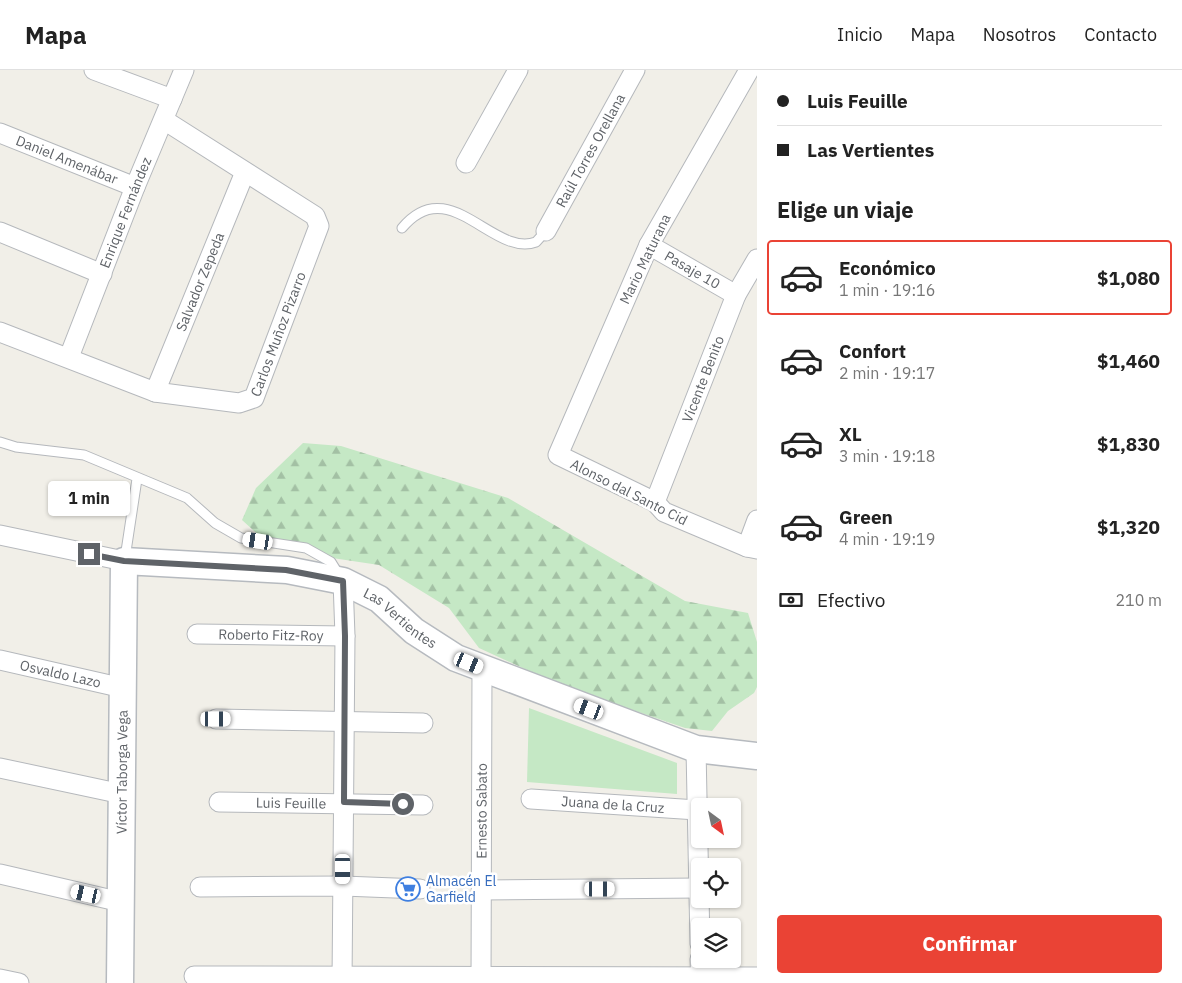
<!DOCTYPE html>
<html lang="es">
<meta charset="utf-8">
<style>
:root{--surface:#fff;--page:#f2f2f2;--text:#222;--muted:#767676;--line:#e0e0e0;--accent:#ea4335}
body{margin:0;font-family:"IBM Plex Sans",sans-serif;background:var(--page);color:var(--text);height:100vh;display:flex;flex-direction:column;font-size:19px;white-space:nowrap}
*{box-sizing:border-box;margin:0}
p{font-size:16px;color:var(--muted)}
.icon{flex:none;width:28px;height:28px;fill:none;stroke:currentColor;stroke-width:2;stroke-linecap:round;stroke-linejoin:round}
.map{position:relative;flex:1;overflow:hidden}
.details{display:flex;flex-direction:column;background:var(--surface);width:425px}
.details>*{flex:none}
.top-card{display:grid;align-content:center;height:110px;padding:0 20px;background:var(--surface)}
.needle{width:32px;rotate:147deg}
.buttons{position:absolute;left:691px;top:728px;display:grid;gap:10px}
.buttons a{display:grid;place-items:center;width:50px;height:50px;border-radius:5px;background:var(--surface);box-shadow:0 1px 4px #0004;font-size:25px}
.end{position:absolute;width:22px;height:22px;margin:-11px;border:6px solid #5f6368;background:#fff;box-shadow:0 0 0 2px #fff}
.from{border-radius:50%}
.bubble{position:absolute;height:35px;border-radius:5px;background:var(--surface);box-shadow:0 1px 4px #0004;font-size:16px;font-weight:800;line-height:35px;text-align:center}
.car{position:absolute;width:15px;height:30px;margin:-15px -8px;border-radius:6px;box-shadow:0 0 4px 1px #0007;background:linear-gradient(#fff 24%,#345 0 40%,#fff 0 76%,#345 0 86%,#fff 0)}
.top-card b{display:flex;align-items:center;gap:18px;height:48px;font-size:19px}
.top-card b+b{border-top:1px solid var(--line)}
.top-card i{width:12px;height:12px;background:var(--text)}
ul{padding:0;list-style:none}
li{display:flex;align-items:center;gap:15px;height:75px;margin:0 10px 8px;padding:0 10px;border:2px solid transparent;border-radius:5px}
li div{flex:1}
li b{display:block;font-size:19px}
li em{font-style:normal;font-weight:800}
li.on{border-color:var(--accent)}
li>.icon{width:45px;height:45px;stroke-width:1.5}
h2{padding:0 20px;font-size:22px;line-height:60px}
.pay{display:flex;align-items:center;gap:12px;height:55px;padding:0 20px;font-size:19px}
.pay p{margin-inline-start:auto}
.cta{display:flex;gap:10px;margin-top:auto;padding:10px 20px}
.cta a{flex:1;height:58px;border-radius:5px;background:var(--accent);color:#fff;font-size:20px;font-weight:800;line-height:58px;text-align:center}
header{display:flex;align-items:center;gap:30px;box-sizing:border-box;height:70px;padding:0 25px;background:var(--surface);border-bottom:1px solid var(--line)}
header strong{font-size:24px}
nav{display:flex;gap:28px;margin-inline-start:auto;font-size:18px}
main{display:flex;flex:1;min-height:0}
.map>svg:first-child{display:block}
.green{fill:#c5e8c5}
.forest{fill:url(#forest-firs)}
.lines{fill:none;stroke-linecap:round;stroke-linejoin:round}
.lane-casing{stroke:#b5b8bc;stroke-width:11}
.street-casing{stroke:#b5b8bc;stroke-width:21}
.secondary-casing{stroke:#b6babf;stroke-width:29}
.lane{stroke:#fff;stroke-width:9}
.street{stroke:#fff;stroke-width:19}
.secondary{stroke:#fff;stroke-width:26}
.route{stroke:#5f6368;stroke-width:6}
.labels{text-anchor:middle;stroke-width:5;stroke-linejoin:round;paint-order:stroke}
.street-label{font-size:14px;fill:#5f6368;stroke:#fff}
.shop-label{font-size:14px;fill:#366cbe;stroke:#fff;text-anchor:start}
</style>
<header>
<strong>Mapa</strong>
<nav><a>Inicio</a><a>Mapa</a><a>Nosotros</a><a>Contacto</a></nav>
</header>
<main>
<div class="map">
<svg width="757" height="913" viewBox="0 0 757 913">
<defs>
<pattern id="forest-firs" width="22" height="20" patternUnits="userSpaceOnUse" patternTransform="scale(1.25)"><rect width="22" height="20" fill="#c5e8c5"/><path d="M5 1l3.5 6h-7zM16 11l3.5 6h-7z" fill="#a3c0a4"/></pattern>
</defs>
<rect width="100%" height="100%" fill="#f1efe8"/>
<path class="green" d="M529,638L677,693V724L527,712Z"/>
<path class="forest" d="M303,373L341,376L508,428L685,531L748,543L757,572V617L754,623L728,641L712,661L685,658L560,615L479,578L449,538L379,495L319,486L265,471L242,450L256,418Z"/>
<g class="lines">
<g class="lane-casing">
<path id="lane" d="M402,158C449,101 493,188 536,172L546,161
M0,372L16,377L84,385L187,428L215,453L241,468L306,478L331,492L339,505
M125,488L137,409"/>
</g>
<g class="street-casing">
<g id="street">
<path d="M94,0L172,29"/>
<path d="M749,0L649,175L558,385L655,432L664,442L747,477L757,479"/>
<path id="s1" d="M0,63L135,117"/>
<path d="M466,93L518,0"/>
<path id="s2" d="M546,161L635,0"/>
<path d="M0,162L102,204"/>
<path id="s3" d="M649,175L736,225"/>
<path id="s4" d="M0,262L155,322L239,333L254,328L319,156L315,146L164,50"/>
<path id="s5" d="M69,287L135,117L184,0"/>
<path id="s6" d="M155,322L245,102"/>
<path id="s7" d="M655,432L736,225L757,189"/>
<path d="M0,465L124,491"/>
<path d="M747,477L757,450"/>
<path id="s8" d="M197,564L345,566"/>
<path id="s9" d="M0,590L123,618"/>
<path d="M216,649L423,653"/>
<path d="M696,679L700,874"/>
<path d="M0,698L122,724"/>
<path id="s10" d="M531,729L697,740"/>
<path id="s11" d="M219,732L423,735"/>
<path d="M0,804L121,832"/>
<path d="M200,817L343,816L420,819"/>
<path d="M482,820L699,818"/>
<path d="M700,889L701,913"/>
<path d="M194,906L757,907"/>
<path d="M0,909L19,913"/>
<path d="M342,913L345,566L343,511"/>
<path id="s12" d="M481,913L482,598"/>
</g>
</g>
<g class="secondary-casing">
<g id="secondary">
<path id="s13" d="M120,913L124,491L287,500L343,511L379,529L414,561L456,588L696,679L757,686"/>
</g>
</g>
<use href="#lane" class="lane"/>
<use href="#street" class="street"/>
<use href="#secondary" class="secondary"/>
</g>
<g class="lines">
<path class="route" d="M89,484L124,491L286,500L343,511L345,566L344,732L403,734"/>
</g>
<defs>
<g id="supermarket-ring" transform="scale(1.25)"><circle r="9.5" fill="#fff" stroke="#3f7fe0" stroke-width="1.5"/><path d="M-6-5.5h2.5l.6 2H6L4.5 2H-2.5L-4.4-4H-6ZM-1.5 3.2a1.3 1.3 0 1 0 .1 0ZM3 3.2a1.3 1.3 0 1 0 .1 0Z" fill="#3f7fe0"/></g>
</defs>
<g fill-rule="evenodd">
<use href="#supermarket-ring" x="408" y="819"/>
</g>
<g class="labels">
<g class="street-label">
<text dy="5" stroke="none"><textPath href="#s2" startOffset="92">Raúl Torres Orellana</textPath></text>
<text dy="5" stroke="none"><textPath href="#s1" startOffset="72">Daniel Amenábar</textPath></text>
<text dy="5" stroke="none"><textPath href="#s5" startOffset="155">Enrique Fernández</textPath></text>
<text transform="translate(645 189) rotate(-64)" y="5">Mario Maturana</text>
<text dy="5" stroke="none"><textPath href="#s3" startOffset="50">Pasaje 10</textPath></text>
<text dy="5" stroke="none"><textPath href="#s6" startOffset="119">Salvador Zepeda</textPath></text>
<text dy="5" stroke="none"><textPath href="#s4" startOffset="335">Carlos Muñoz Pizarro</textPath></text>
<text dy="5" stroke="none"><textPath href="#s7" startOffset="132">Vicente Benito</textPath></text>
<text transform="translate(629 422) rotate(27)" y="5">Alonso dal Santo Cid</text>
<text dy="5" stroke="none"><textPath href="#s13" startOffset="711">Las Vertientes</textPath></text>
<text dy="5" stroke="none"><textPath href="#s8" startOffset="74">Roberto Fitz-Roy</textPath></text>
<text dy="5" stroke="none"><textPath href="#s9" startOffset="62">Osvaldo Lazo</textPath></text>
<text dy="5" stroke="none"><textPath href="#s13" startOffset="211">Víctor Taborga Vega</textPath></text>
<text dy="5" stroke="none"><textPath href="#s11" startOffset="72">Luis Feuille</textPath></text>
<text dy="5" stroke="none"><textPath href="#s10" startOffset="82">Juana de la Cruz</textPath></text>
<text dy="5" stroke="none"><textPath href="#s12" startOffset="172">Ernesto Sabato</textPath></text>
</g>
<g class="shop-label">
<text x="426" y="816">Almacén El<tspan x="426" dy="16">Garfield</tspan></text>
</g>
</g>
</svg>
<div class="buttons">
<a><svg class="needle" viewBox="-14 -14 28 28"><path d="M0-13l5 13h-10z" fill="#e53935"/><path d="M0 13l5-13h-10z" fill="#767676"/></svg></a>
<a><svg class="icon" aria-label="locate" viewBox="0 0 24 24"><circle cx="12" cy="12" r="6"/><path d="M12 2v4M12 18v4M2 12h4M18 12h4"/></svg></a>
<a><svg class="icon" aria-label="layers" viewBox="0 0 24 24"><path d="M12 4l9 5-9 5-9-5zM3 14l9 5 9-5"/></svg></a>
</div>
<i class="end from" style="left:403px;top:734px"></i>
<i class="end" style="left:89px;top:484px"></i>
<div class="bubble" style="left:48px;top:411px;width:82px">1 min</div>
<i class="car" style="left:258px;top:471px;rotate:279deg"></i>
<i class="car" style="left:469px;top:593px;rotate:112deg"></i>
<i class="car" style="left:589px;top:639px;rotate:291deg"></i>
<i class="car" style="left:216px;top:649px;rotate:90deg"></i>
<i class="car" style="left:343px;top:799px;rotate:180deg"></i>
<i class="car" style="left:600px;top:819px;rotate:90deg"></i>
<i class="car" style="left:86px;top:824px;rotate:283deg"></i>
</div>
<section class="details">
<div class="top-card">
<b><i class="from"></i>Luis Feuille</b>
<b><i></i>Las Vertientes</b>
</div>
<h2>Elige un viaje</h2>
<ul>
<li class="on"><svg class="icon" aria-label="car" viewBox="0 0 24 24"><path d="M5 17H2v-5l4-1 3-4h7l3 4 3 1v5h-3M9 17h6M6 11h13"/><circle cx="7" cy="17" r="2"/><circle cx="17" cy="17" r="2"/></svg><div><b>Económico</b><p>1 min · 19:16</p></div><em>$1,080</em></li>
<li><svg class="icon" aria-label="car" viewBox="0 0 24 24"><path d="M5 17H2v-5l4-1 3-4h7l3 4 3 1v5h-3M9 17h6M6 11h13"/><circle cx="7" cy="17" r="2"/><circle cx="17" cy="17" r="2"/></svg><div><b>Confort</b><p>2 min · 19:17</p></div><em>$1,460</em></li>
<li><svg class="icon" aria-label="car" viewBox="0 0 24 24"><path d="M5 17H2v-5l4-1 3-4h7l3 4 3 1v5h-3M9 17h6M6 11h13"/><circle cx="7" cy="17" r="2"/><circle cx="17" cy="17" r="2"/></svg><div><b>XL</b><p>3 min · 19:18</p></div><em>$1,830</em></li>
<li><svg class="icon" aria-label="car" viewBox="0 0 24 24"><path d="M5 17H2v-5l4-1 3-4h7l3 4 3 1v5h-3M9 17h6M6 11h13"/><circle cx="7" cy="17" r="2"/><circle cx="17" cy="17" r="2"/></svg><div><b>Green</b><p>4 min · 19:19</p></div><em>$1,320</em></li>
</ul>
<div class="pay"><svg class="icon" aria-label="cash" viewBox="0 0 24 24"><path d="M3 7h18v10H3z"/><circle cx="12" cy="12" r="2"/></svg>Efectivo<p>210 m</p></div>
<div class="cta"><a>Confirmar</a></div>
</section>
</main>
